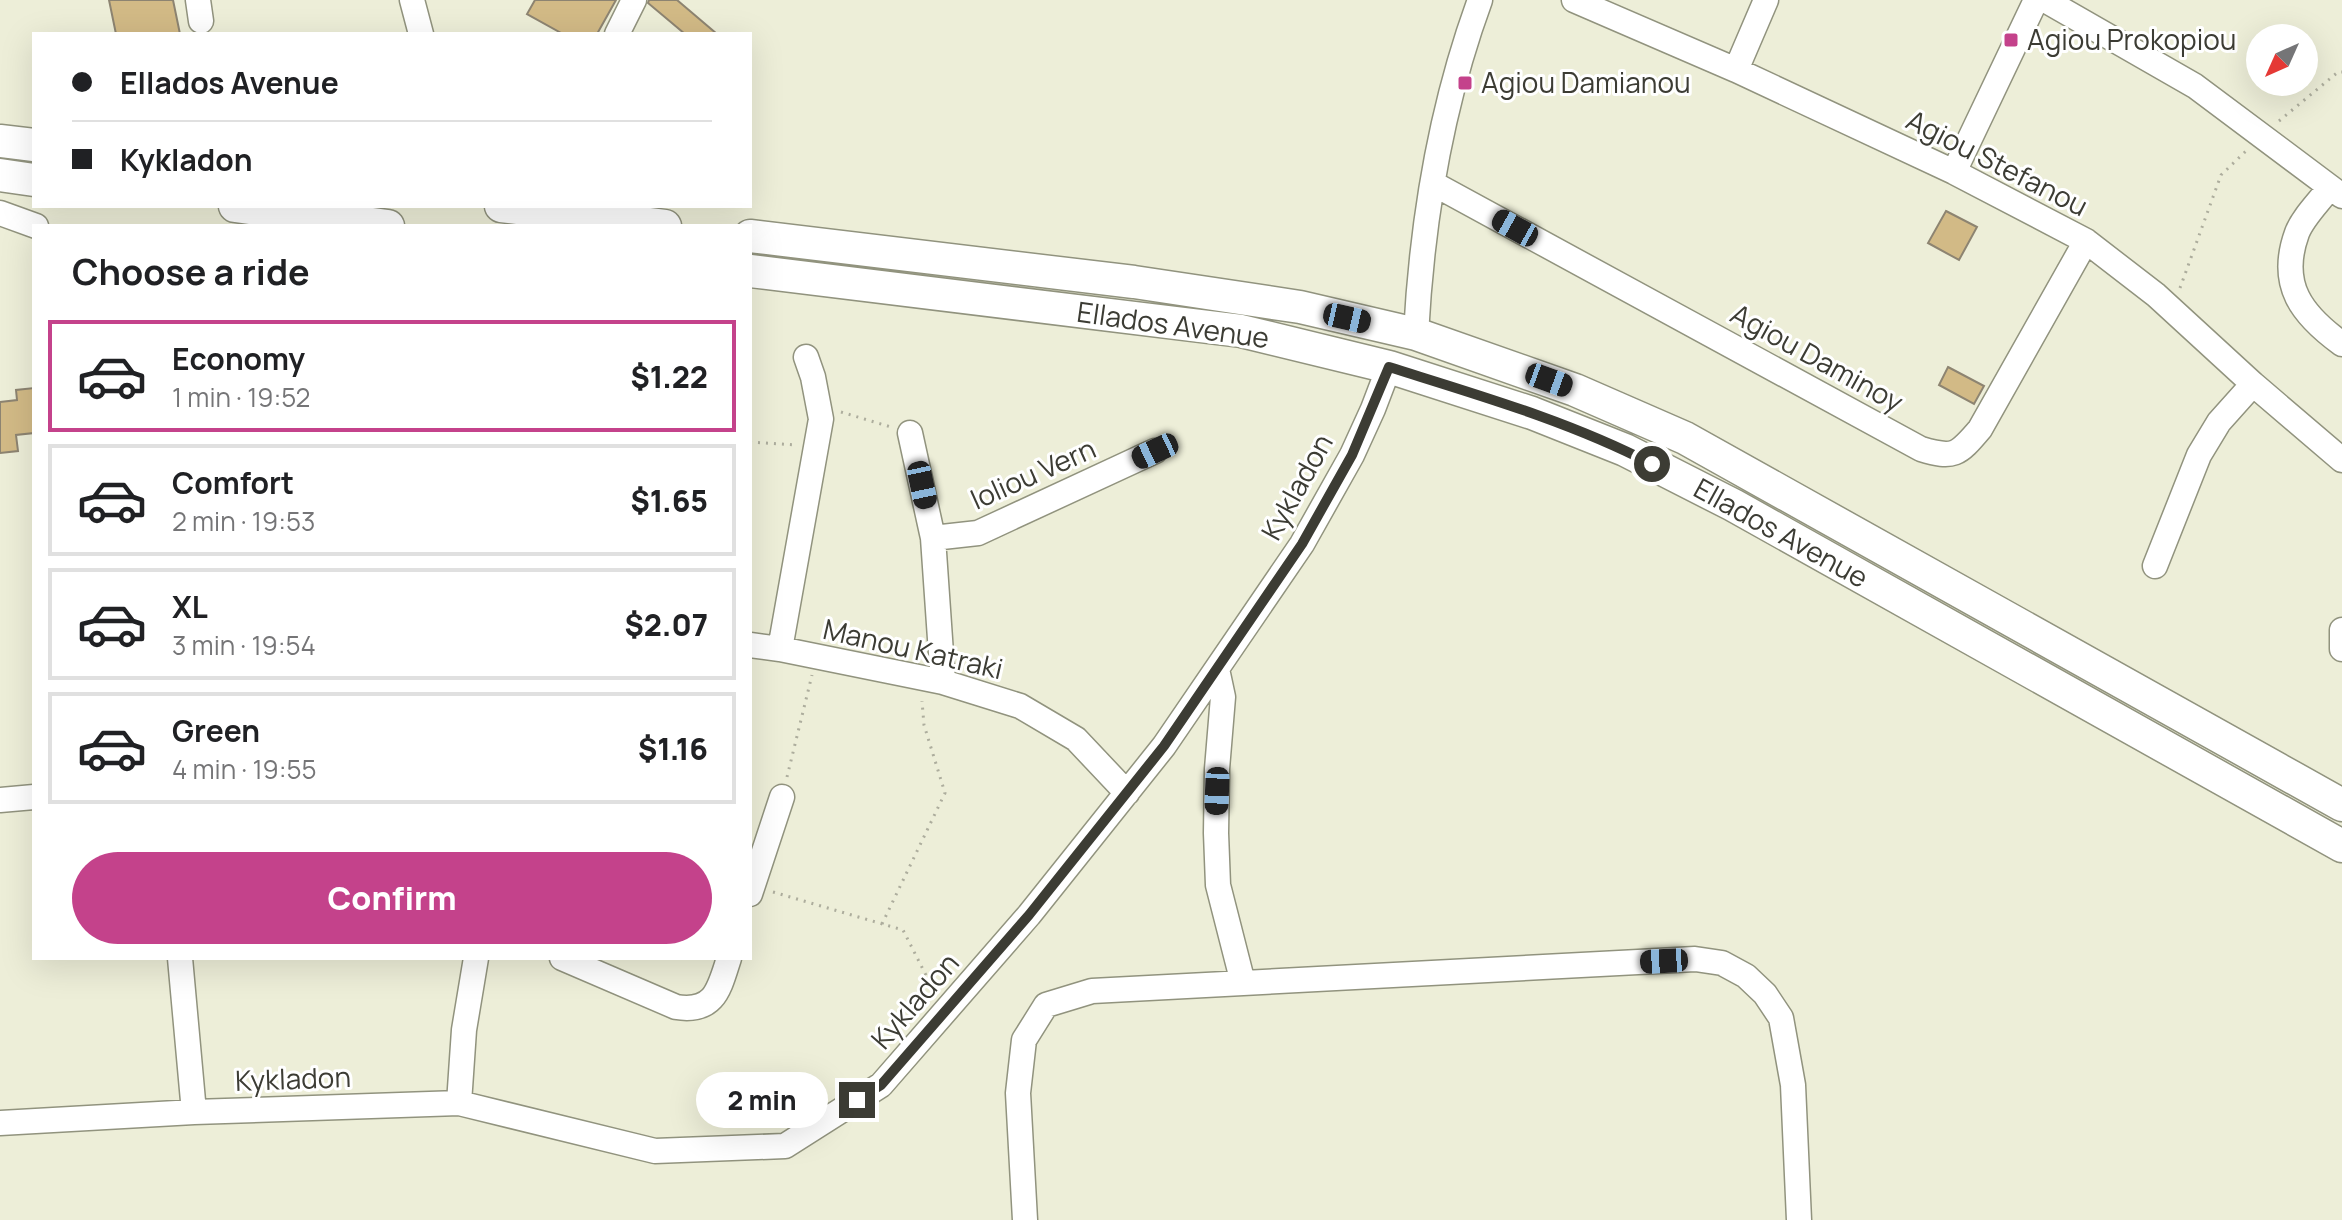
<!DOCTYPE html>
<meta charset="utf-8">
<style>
:root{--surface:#fff;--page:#f2f2f2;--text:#202124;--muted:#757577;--line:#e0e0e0;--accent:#c4428b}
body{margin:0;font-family:Manrope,sans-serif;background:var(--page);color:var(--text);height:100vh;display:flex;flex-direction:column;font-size:30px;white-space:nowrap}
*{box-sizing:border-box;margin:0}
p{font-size:26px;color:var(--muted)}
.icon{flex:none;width:44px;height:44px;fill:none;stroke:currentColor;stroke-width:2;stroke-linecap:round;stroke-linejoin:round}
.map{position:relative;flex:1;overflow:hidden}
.side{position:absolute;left:32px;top:224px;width:720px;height:736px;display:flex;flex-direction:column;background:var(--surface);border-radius:0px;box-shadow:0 8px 32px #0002}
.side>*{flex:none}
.top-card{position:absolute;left:32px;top:32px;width:720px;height:176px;border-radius:0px;box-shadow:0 8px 32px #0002;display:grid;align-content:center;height:176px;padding:0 40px;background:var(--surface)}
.needle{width:52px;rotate:225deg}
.controls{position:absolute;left:2246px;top:24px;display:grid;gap:16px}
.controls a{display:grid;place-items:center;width:72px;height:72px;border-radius:50%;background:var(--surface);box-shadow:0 8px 32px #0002;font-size:40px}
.end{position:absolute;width:36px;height:36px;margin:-18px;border:10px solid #3c3c34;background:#fff;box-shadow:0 0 0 4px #fff}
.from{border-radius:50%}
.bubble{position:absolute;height:56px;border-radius:28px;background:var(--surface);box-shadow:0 8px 32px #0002;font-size:26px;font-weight:800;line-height:56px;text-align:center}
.car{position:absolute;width:24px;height:48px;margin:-24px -12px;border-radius:10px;box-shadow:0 0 6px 2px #0007;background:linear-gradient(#222 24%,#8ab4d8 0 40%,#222 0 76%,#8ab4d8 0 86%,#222 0)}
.top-card b{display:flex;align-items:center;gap:28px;height:76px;font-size:30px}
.top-card b+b{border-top:2px solid var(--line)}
.top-card i{width:20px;height:20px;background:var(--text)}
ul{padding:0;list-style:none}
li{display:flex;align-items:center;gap:24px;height:112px;margin:0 16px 12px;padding:0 24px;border:4px solid var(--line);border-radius:0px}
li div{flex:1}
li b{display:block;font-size:30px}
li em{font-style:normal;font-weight:800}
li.selected{border-color:var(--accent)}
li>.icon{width:72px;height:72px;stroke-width:1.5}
h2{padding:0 40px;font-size:36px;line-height:96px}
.button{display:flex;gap:16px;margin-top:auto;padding:16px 40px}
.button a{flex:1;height:92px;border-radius:48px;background:var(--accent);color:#fff;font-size:32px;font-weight:800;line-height:92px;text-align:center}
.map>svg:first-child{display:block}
.building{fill:#d2ba86;stroke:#8d8471;stroke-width:2}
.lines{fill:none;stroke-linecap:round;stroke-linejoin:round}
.minor-casing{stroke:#91937e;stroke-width:27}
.major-casing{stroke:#91937e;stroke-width:35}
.path{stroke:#adad9d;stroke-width:3;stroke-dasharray:2 6;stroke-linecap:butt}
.minor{stroke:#fff;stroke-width:24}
.major{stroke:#fff;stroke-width:32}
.route{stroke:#3c3c34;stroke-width:10}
.poi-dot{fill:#c4428b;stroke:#fff;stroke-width:3}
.labels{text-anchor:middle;stroke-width:6;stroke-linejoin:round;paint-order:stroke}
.poi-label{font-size:28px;fill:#3c3c34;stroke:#fff;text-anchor:start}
.street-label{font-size:28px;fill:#3c3c34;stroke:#fff}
</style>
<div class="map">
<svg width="2342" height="1220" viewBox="0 0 2342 1220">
<rect width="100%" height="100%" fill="#edeed8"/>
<path class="building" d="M109,0H173L180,34H116Z
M535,0H616L597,34H563L527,14Z
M649,0H677L717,34H685L648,3Z
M1946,211L1977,227L1959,260L1928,243Z
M1948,367L1984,386L1974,404L1939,385Z
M34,388V433L16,435L18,451L0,453V402L17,400L16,390Z"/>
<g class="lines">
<g class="minor-casing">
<path id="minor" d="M198,0L201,21
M412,0L421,34
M1574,0L1736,70L1954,172L2086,241L2156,295L2253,384L2342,460
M2045,0L2195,86L2342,196
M617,34L634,0
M1736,70L1766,0
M1954,172L2036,0
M1434,184L1921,449C1954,459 1958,455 1980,429L2086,241
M2330,187C2320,201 2303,217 2297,233C2278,285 2302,315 2342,344
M0,213L36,226
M1416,334C1422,221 1441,106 1480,0
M910,433L933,538L943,682
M933,538L978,533L1155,451
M2155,566L2199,455L2219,422L2253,384
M2342,630V649
M750,645L780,649L943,682L1020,706L1076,739L1127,793
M780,649L821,419L813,377L806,357
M1217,669L1223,697L1217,769L1216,833L1218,885L1243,983
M0,800L34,797
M750,894L782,797
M180,958L194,1112
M562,958L676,1007C715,1013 719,989 729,958
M459,1103L464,1030L476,958
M0,1123L194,1112L459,1103L655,1151L785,1146L881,1085L1029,915L1164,746L1302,544L1352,455L1373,409L1389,367
M1025,1220L1018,1093L1024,1040L1046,1005L1092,991L1695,959L1722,963L1746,976L1765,994L1781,1018L1793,1085L1799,1220"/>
</g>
<g class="major-casing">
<path id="major" d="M0,141L34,145
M0,175L34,180
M235,206L388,226
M501,206L665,226
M750,236L1134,282L1300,307L1416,334L1575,390L1685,438L2342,805
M750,271L1241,331L1389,367L1532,413L1625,450L1733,505L2342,846"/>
</g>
<path class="path" d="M2279,121L2338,72H2342
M2180,288L2221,175L2247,150
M841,412L891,427
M750,442L796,445
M787,777L812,675
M773,892L903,930L934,991
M882,924L945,793L924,725L922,701"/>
<use href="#minor" class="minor"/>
<use href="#major" class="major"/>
</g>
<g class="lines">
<path class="route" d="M857,1100L881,1085L1029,915L1164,746L1302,544L1352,455L1389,367C1478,395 1569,421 1652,464"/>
</g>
<g class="poi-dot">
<rect x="2003" y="32" width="16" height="16" rx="4"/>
<rect x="1457" y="75" width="16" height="16" rx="4"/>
</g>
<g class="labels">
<g class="poi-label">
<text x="2027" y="50">Agiou Prokopiou</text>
<text x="1481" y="93">Agiou Damianou</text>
</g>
<g class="street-label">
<text transform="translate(1997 163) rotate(27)" y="10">Agiou Stefanou</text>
<text transform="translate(1173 325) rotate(8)" y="10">Ellados Avenue</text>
<text transform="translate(1817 358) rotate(29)" y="10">Agiou Daminoy</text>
<text transform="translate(1033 474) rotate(-24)" y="10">Ioliou Vern</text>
<text transform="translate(1297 487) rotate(-61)" y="10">Kykladon</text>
<text transform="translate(1781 533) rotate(29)" y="10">Ellados Avenue</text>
<text transform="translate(913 649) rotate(13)" y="10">Manou Katraki</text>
<text transform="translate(915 1001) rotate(-49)" y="10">Kykladon</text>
<text transform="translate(293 1079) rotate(-2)" y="10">Kykladon</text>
</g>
</g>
</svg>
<div class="controls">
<a><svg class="needle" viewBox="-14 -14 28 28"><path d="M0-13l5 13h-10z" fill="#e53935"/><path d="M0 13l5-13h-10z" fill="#757577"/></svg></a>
</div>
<i class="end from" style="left:1652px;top:464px"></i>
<i class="end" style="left:857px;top:1100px"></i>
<div class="bubble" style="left:696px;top:1072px;width:132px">2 min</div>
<i class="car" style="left:1515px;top:228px;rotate:299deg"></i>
<i class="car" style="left:1347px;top:318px;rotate:103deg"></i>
<i class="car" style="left:1549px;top:380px;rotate:110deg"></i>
<i class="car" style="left:1155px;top:451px;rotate:245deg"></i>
<i class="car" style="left:922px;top:485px;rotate:168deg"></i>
<i class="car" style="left:1217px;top:791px;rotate:182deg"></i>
<i class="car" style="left:1664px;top:961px;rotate:267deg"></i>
<div class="top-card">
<b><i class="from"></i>Ellados Avenue</b>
<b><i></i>Kykladon</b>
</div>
<section class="side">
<h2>Choose a ride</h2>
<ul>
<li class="selected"><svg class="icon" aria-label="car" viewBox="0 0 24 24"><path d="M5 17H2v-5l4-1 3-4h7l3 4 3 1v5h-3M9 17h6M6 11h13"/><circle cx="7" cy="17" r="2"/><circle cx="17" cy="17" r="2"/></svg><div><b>Economy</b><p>1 min · 19:52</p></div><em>$1.22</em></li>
<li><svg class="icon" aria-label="car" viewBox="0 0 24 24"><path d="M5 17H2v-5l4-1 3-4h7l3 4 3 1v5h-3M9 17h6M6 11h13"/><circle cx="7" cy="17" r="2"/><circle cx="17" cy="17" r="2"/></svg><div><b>Comfort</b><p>2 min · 19:53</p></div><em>$1.65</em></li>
<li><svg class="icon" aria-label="car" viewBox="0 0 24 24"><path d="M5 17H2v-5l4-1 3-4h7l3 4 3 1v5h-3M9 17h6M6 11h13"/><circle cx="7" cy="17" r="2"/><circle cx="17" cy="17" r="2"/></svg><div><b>XL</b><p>3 min · 19:54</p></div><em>$2.07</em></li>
<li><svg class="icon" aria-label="car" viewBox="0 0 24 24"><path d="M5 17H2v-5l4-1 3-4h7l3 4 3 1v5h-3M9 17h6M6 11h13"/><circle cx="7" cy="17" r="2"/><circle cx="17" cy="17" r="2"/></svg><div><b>Green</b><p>4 min · 19:55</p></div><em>$1.16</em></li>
</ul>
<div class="button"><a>Confirm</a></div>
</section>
</div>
